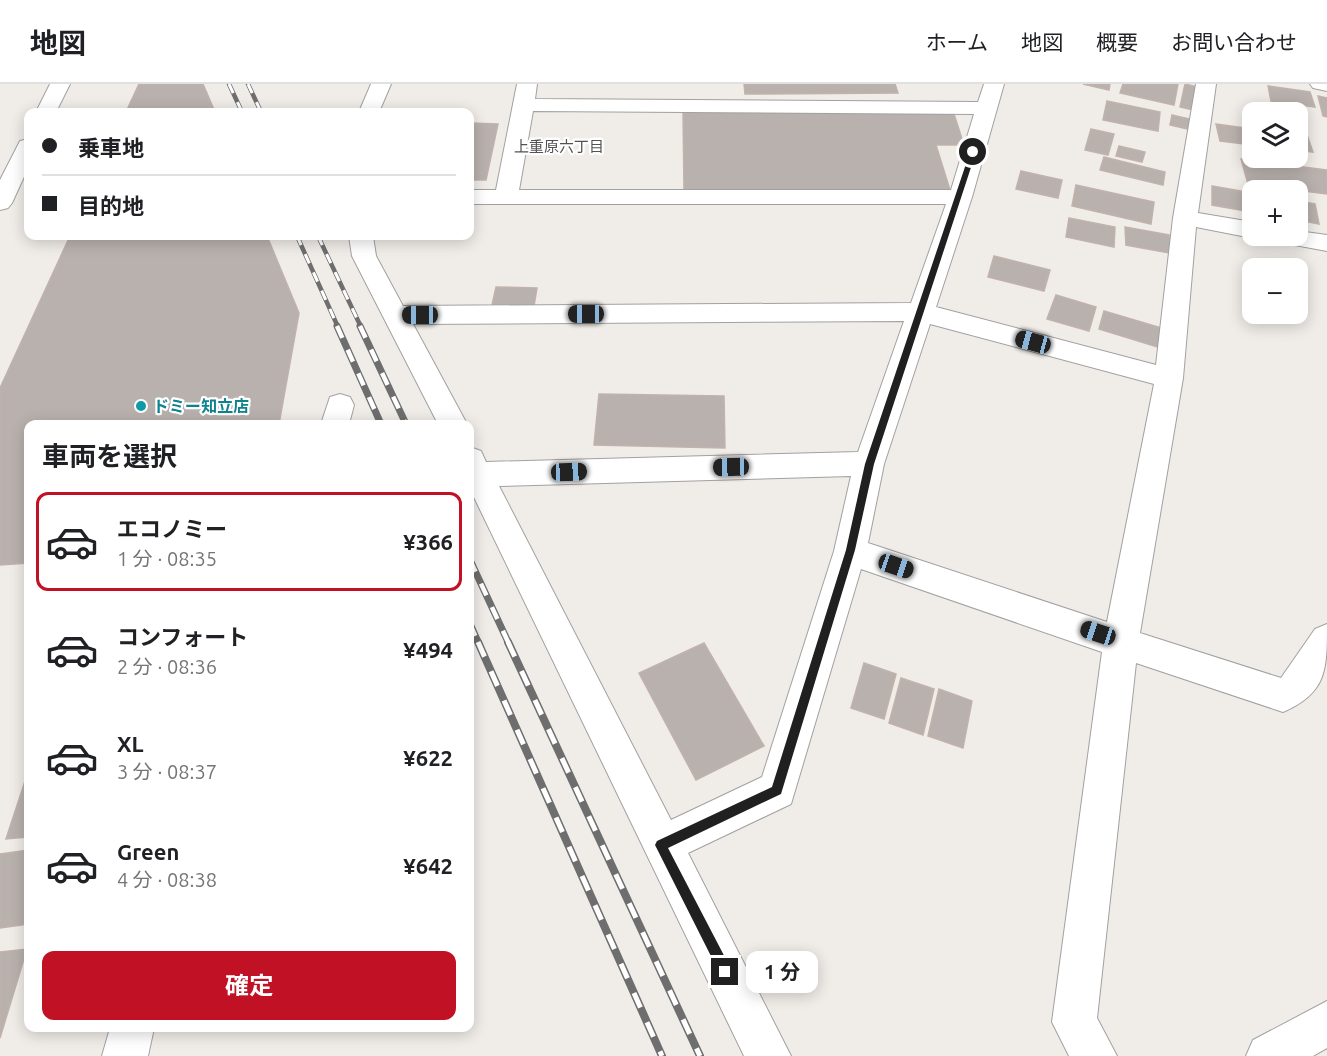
<!DOCTYPE html>
<html lang="ja">
<meta charset="utf-8">
<style>
:root{--surface:#fff;--page:#f6f6f6;--text:#202124;--muted:#757577;--line:#e0e0e0;--accent:#c01125}
body{margin:0;font-family:Ubuntu,"Noto Sans JP",sans-serif;background:var(--page);color:var(--text);height:100vh;display:flex;flex-direction:column;font-size:22px;white-space:nowrap}
*{box-sizing:border-box;margin:0}
p{font-size:20px;color:var(--muted)}
.icon{flex:none;width:33px;height:33px;fill:none;stroke:currentColor;stroke-width:2;stroke-linecap:round;stroke-linejoin:round}
.map{position:relative;flex:1;overflow:hidden}
.side{position:absolute;left:24px;top:336px;width:450px;height:612px;display:flex;flex-direction:column;background:var(--surface);border-radius:12px;box-shadow:0 3px 15px #0003}
.side>*{flex:none}
.top-card{position:absolute;left:24px;top:24px;width:450px;height:132px;border-radius:12px;box-shadow:0 3px 15px #0003;display:grid;align-content:center;height:132px;padding:0 18px;background:var(--surface)}
.buttons{position:absolute;left:1242px;top:18px;display:grid;gap:12px}
.buttons a{display:grid;place-items:center;width:66px;height:66px;border-radius:12px;background:var(--surface);box-shadow:0 3px 15px #0003;font-size:30px}
.end{position:absolute;width:27px;height:27px;margin:-14px;border:8px solid #202020;background:#fff;box-shadow:0 0 0 3px #fff}
.from{border-radius:50%}
.bubble{position:absolute;height:42px;border-radius:12px;background:var(--surface);box-shadow:0 3px 15px #0003;font-size:20px;font-weight:700;line-height:42px;text-align:center}
.car{position:absolute;width:18px;height:36px;margin:-18px -9px;border-radius:8px;box-shadow:0 0 4px 2px #0007;background:linear-gradient(#222 24%,#8ab4d8 0 40%,#222 0 76%,#8ab4d8 0 86%,#222 0)}
.top-card b{display:flex;align-items:center;gap:21px;height:57px;font-size:22px}
.top-card b+b{border-top:2px solid var(--line)}
.top-card i{width:15px;height:15px;background:var(--text)}
ul{padding:0;list-style:none}
li{display:flex;align-items:center;gap:18px;height:99px;margin:0 12px 9px;padding:0 6px;border:3px solid transparent;border-radius:12px}
li div{flex:1}
li b{display:block;font-size:22px}
li em{font-style:normal;font-weight:700}
li.active{border-color:var(--accent)}
li>.icon{width:54px;height:54px;stroke-width:1.5}
h2{padding:0 18px;font-size:27px;line-height:72px}
.primary-button{display:flex;gap:12px;margin-top:auto;padding:12px 18px}
.primary-button a{flex:1;height:69px;border-radius:12px;background:var(--accent);color:#fff;font-size:24px;font-weight:700;line-height:69px;text-align:center}
header{display:flex;align-items:center;gap:36px;box-sizing:border-box;height:84px;padding:0 30px;background:var(--surface);border-bottom:2px solid var(--line)}
header strong{font-size:28px}
nav{display:flex;gap:33px;margin-inline-start:auto;font-size:21px}
.map>svg:first-child{display:block}
.building{fill:#b9b1ad;stroke:#c1b2ab;stroke-width:1.5}
.lines{fill:none;stroke-linecap:round;stroke-linejoin:round}
.minor-casing{stroke:#a1a1a1;stroke-width:2}
.minor{fill:#fff;fill-rule:evenodd}
.rail-far2-casing{stroke:#6e6e6e;stroke-width:4.5}
.rail-far1-casing{stroke:#6e6e6e;stroke-width:7}
.rail-casing{stroke:#6e6e6e;stroke-width:8}
.rail-far2{stroke:#fff;stroke-width:3;stroke-dasharray:10;stroke-linecap:butt}
.rail-far1{stroke:#fff;stroke-width:4.5;stroke-dasharray:13;stroke-linecap:butt}
.rail{stroke:#fff;stroke-width:5;stroke-dasharray:16;stroke-linecap:butt}
.route{fill:#202020}
.culture-dot{fill:#0f9aa8;stroke:#fff;stroke-width:2}
.labels{text-anchor:middle;stroke-width:4.5;stroke-linejoin:round;paint-order:stroke}
.far-neighbourhood-label{font-size:15px;fill:#535353;stroke:#fff}
.culture-label{font-size:16px;font-weight:bold;fill:#0d838f;stroke:#fff;text-anchor:start}
</style>
<header>
<strong>地図</strong>
<nav><a>ホーム</a><a>地図</a><a>概要</a><a>お問い合わせ</a></nav>
</header>
<div class="map">
<svg width="1327" height="972" viewBox="0 0 1327 972">
<rect width="100%" height="100%" fill="#f0ece8"/>
<path class="building" d="M139,0H203L215,28H126Z
M744,0H895L898,9L745,10Z
M1083,0H1110L1109,6Z
M1123,0H1178L1174,21L1120,9Z
M1185,0L1202,4L1198,27L1180,23Z
M1268,2L1310,8L1315,23L1271,17Z
M1318,12L1327,14V33L1323,32Z
M1107,17L1160,28L1158,47L1103,36Z
M683,27H953L964,61H936L950,106H684Z
M1172,31L1194,36L1192,46L1170,41Z
M470,39L498,40L486,96H470Z
M1216,40L1252,45V61L1220,57Z
M1091,45L1114,50L1108,71L1085,66Z
M1298,50L1307,51L1313,68L1298,66Z
M1119,62L1145,68L1142,78L1116,72Z
M1104,73L1165,88L1163,101L1100,86Z
M1241,75L1327,86V110L1248,100Z
M1021,87L1062,96L1058,114L1016,105Z
M1076,101L1154,118L1151,140L1072,122Z
M1212,102L1252,109V128L1212,121Z
M1298,117L1315,120L1319,140L1298,136Z
M1069,134L1115,143L1114,163L1066,153Z
M1125,143L1169,151L1170,169L1126,161Z
M70,152H267L299,229L279,340H28V479L0,481V304Z
M994,172L1050,186L1044,207L988,193Z
M496,203L537,204L534,222L492,221Z
M1056,211L1096,223L1089,247L1047,235Z
M1104,227L1165,245L1161,264L1099,245Z
M599,310L724,312L725,364L594,361Z
M704,559L764,662L696,696L639,589Z
M864,579L896,590L884,635L851,624Z
M901,594L934,605L923,651L889,639Z
M939,605L972,617L963,664L928,652Z
M28,688V753L6,755Z
M28,766V840L0,844V770Z
M27,865L0,954V868Z"/>
<g class="lines">
<g class="minor-casing">
<path id="minor" d="M50,0H70L56,28H36Z
M371,0H391L379,28H359Z
M517,0H537L535,15L978,18L984,0H1004L972,113L936,223L1156,281L1173,134L1196,0H1216L1198,129L1252,138V152H1260L1252,154L1196,143L1183,294L1140,549L1281,594L1315,545L1327,540C1327,586 1327,609 1283,628L1136,579L1097,934L1117,972H1069L1052,938L1102,568L861,485L791,720L688,769L791,972H744L470,405V363L481,367L486,378L858,368L904,237L413,240L467,340H438L352,172L349,152H373L376,172L403,222L911,219L946,120H470V106H496ZM533,27L974,30L951,106H519ZM930,240L1154,300L1107,538L868,459L884,380ZM851,392L834,467L762,693L671,736L499,402Z
M1310,0H1327V7L1313,4Z
M28,55V84L12,119L8,124L0,126V96L20,57Z
M1298,147L1327,151V167L1273,157L1270,152H1298Z
M340,310L350,313L354,321L349,340H321L330,313Z
M1327,917V964L1313,972H1246L1253,956Z
M110,944H154L148,972H102Z"/>
</g>
<use href="#minor" class="minor"/>
<g class="rail-far2-casing">
<path id="rail-far2" d="M229,0L242,28
M248,0L261,28
M297,152L338,243
M318,152L361,243"/>
</g>
<g class="rail-far1-casing">
<path id="rail-far1" d="M337,242L381,340
M360,242L406,340
M470,476L509,560
M470,540L479,560"/>
</g>
<g class="rail-casing">
<path id="rail" d="M478,558L662,972
M508,558L700,972"/>
</g>
<use href="#rail-far2" class="rail-far2"/>
<use href="#rail-far1" class="rail-far1"/>
<use href="#rail" class="rail"/>
</g>
<path class="route" d="M973,66L976,68L874,380L855,466L781,710L668,764L730,883L732,888L725,894L721,892L655,761L657,757L772,703L846,466L865,380L970,68Z"/>
<circle class="culture-dot" cx="141" cy="322" r="6"/>
<g class="labels">
<g class="far-neighbourhood-label">
<text x="559" y="68">上重原六丁目</text>
</g>
<g class="culture-label">
<text x="153" y="328">ドミー知立店</text>
</g>
</g>
</svg>
<div class="buttons">
<a><svg class="icon" aria-label="layers" viewBox="0 0 24 24"><path d="M12 4l9 5-9 5-9-5zM3 14l9 5 9-5"/></svg></a>
<a>+</a>
<a>−</a>
</div>
<i class="end from" style="left:973px;top:68px"></i>
<i class="end" style="left:725px;top:888px"></i>
<div class="bubble" style="left:746px;top:867px;width:72px">1 分</div>
<i class="car" style="left:586px;top:230px;rotate:270deg"></i>
<i class="car" style="left:420px;top:231px;rotate:270deg"></i>
<i class="car" style="left:1033px;top:258px;rotate:285deg"></i>
<i class="car" style="left:731px;top:383px;rotate:269deg"></i>
<i class="car" style="left:569px;top:388px;rotate:88deg"></i>
<i class="car" style="left:896px;top:482px;rotate:109deg"></i>
<i class="car" style="left:1098px;top:549px;rotate:288deg"></i>
<div class="top-card">
<b><i class="from"></i>乗車地</b>
<b><i></i>目的地</b>
</div>
<section class="side">
<h2>車両を選択</h2>
<ul>
<li class="active"><svg class="icon" aria-label="car" viewBox="0 0 24 24"><path d="M5 17H2v-5l4-1 3-4h7l3 4 3 1v5h-3M9 17h6M6 11h13"/><circle cx="7" cy="17" r="2"/><circle cx="17" cy="17" r="2"/></svg><div><b>エコノミー</b><p>1 分 · 08:35</p></div><em>¥366</em></li>
<li><svg class="icon" aria-label="car" viewBox="0 0 24 24"><path d="M5 17H2v-5l4-1 3-4h7l3 4 3 1v5h-3M9 17h6M6 11h13"/><circle cx="7" cy="17" r="2"/><circle cx="17" cy="17" r="2"/></svg><div><b>コンフォート</b><p>2 分 · 08:36</p></div><em>¥494</em></li>
<li><svg class="icon" aria-label="car" viewBox="0 0 24 24"><path d="M5 17H2v-5l4-1 3-4h7l3 4 3 1v5h-3M9 17h6M6 11h13"/><circle cx="7" cy="17" r="2"/><circle cx="17" cy="17" r="2"/></svg><div><b>XL</b><p>3 分 · 08:37</p></div><em>¥622</em></li>
<li><svg class="icon" aria-label="car" viewBox="0 0 24 24"><path d="M5 17H2v-5l4-1 3-4h7l3 4 3 1v5h-3M9 17h6M6 11h13"/><circle cx="7" cy="17" r="2"/><circle cx="17" cy="17" r="2"/></svg><div><b>Green</b><p>4 分 · 08:38</p></div><em>¥642</em></li>
</ul>
<div class="primary-button"><a>確定</a></div>
</section>
</div>
